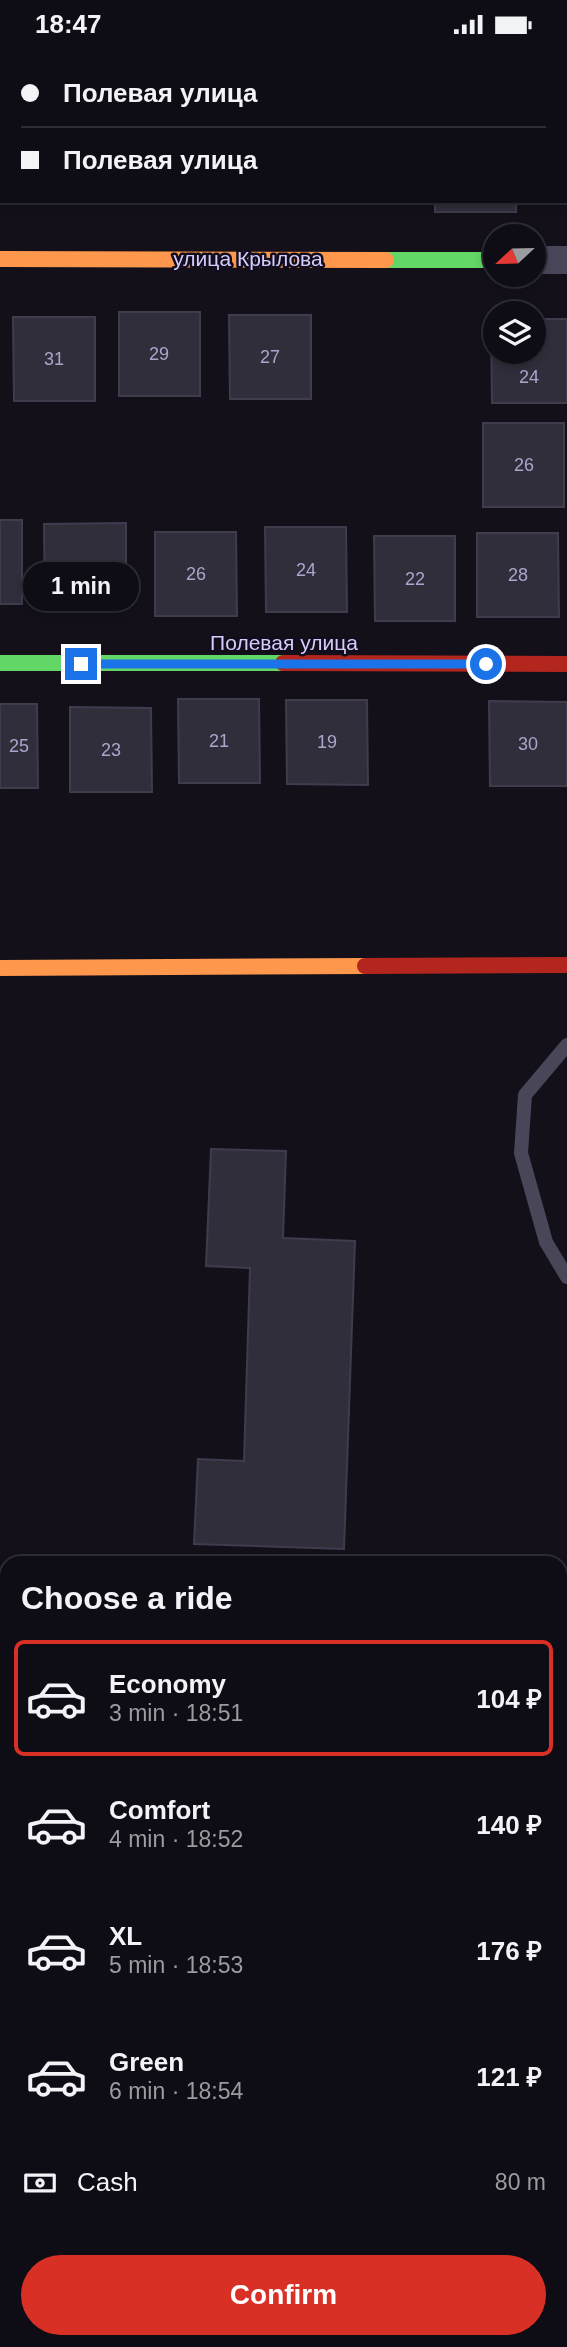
<!DOCTYPE html>
<meta charset="utf-8">
<style>
:root{--surface:#0e0c14;--page:#17151d;--text:#f1f3f6;--muted:#9b9ba0;--line:#2e2c34;--accent:#d93025}
body{margin:0;font-family:Helvetica,sans-serif;background:var(--page);color:var(--text);height:100vh;display:flex;flex-direction:column;font-size:26px;white-space:nowrap}
*{box-sizing:border-box;margin:0}
p{font-size:23px;color:var(--muted)}
.icon{flex:none;width:38px;height:38px;fill:none;stroke:currentColor;stroke-width:2;stroke-linecap:round;stroke-linejoin:round}
.map{position:relative;flex:1;overflow:hidden}
.drawer{position:absolute;left:0px;top:1507px;width:567px;height:793px;display:flex;flex-direction:column;background:var(--surface);border-radius:21px 21px 0 0;box-shadow:0 4px 10px #0003,0 0 0 2px var(--line)}
.drawer>*{flex:none}
.top-card{position:absolute;left:0px;top:0px;width:567px;height:154px;box-shadow:0 4px 10px #0003,0 0 0 2px var(--line);display:grid;align-content:center;height:154px;padding:0 21px;background:var(--surface)}
.needle{width:46px;rotate:248deg}
.buttons{position:absolute;left:483px;top:175px;display:grid;gap:14px}
.buttons a{display:grid;place-items:center;width:63px;height:63px;border-radius:50%;background:var(--surface);box-shadow:0 4px 10px #0003,0 0 0 2px var(--line);font-size:35px}
.end{position:absolute;width:32px;height:32px;margin:-16px;border:9px solid #1a73e8;background:#fff;box-shadow:0 0 0 4px #fff}
.from{border-radius:50%}
.bubble{position:absolute;height:49px;border-radius:24px;background:var(--surface);box-shadow:0 4px 10px #0003,0 0 0 2px var(--line);font-size:23px;font-weight:600;line-height:49px;text-align:center}
.top-card b{display:flex;align-items:center;gap:24px;height:66px;font-size:26px}
.top-card b+b{border-top:2px solid var(--line)}
.top-card i{width:18px;height:18px;background:var(--text)}
ul{padding:0;list-style:none}
li{display:flex;align-items:center;gap:21px;height:116px;margin:0 14px 10px;padding:0 7px;border:4px solid transparent;border-radius:10px}
li div{flex:1}
li b{display:block;font-size:26px}
li em{font-style:normal;font-weight:600}
li.current{border-color:var(--accent)}
li>.icon{width:63px;height:63px;stroke-width:1.5}
h2{padding:0 21px;font-size:32px;line-height:84px}
.pay{display:flex;align-items:center;gap:18px;height:77px;padding:0 21px;font-size:26px}
.pay p{margin-inline-start:auto}
.cta{display:flex;gap:14px;margin-top:auto;padding:14px 21px}
.cta a{flex:1;height:80px;border-radius:42px;background:var(--accent);color:#fff;font-size:28px;font-weight:600;line-height:80px;text-align:center}
.status{display:flex;justify-content:space-between;align-items:center;height:49px;padding:0 35px;background:var(--surface);direction:ltr}
.status svg{height:19px;fill:currentColor}
.map>svg:first-child{display:block}
.building{fill:#312e3c;stroke:#403b4d;stroke-width:2}
.lines{fill:none;stroke-linecap:round;stroke-linejoin:round}
.lane{stroke:#49465a;stroke-width:14}
.street{stroke:#49465a;stroke-width:28}
.fast{stroke:#63d668;stroke-width:16}
.slow{stroke:#ff974d;stroke-width:16}
.jam{stroke:#b3261e;stroke-width:16}
.route{stroke:#1a73e8;stroke-width:9}
.labels{text-anchor:middle;stroke-width:5;stroke-linejoin:round;paint-order:stroke}
.number-label{font-size:18px;fill:#ada4cc}
.street-label{font-size:21px;fill:#d6ccfc;stroke:#110d1d}
</style>
<div class="status"><b>18:47</b><svg viewBox="0 0 49 12"><path d="M0 12V9h3v3zM5 12V6h3v6zM10 12V3h3v9zM15 12V0h3v12zM26 1h20v11H26zM47 4h2v5h-2z"/></svg></div>
<div class="map">
<svg width="567" height="2298" viewBox="0 0 567 2298">
<rect width="100%" height="100%" fill="#13101a"/>
<path class="building" d="M437,0H518V2H437Z
M0,57H2V141H0Z
M435,152H516V163H435Z
M119,263H200V347H119Z
M229,266H311V350H230Z
M13,268H95V352H14Z
M491,270H495V303H534V270H567V354H492Z
M483,374H564V458H483Z
M0,471H22V555H0Z
M126,474V559L45,558L44,475Z
M265,478H346L347,563H266Z
M155,483H236L237,567H155Z
M477,484H558L559,568H477Z
M374,487H455V572H375Z
M178,650H259L260,734H179Z
M286,651H367L368,736L287,735Z
M489,652L567,653V737H490Z
M0,655H37L38,739H0Z
M70,658L151,659L152,743H70Z
M211,1100L286,1102L283,1189L355,1192L344,1500L194,1495L198,1410L244,1412L250,1219L206,1217Z
M0,1862H7V1937L0,1936Z
M560,1896H567V1974H560Z"/>
<g class="lines">
<path class="lane" d="M567,996L525,1046L521,1104L546,1193L567,1228
M0,1831H7
M560,1858L567,1859"/>
<path class="street" d="M534,211H567"/>
<path class="fast" d="M386,211H495
M0,614H283"/>
<path class="slow" d="M0,210L386,211
M0,919L365,917"/>
<path class="jam" d="M283,614L567,615
M365,917L567,916"/>
</g>
<g class="lines">
<path class="route" d="M81,615H486"/>
</g>
<g class="labels">
<g class="number-label">
<text x="159" y="311">29</text>
<text x="270" y="314">27</text>
<text x="54" y="316">31</text>
<text x="529" y="334">24</text>
<text x="524" y="422">26</text>
<text x="306" y="527">24</text>
<text x="196" y="531">26</text>
<text x="518" y="532">28</text>
<text x="415" y="536">22</text>
<text x="219" y="698">21</text>
<text x="327" y="699">19</text>
<text x="528" y="701">30</text>
<text x="19" y="703">25</text>
<text x="111" y="707">23</text>
</g>
<g class="street-label">
<text x="248" y="217">улица Крылова</text>
<text x="284" y="601">Полевая улица</text>
</g>
</g>
</svg>
<div class="buttons">
<a><svg class="needle" viewBox="-14 -14 28 28"><path d="M0-13l5 13h-10z" fill="#e53935"/><path d="M0 13l5-13h-10z" fill="#9b9ba0"/></svg></a>
<a><svg class="icon" aria-label="layers" viewBox="0 0 24 24"><path d="M12 4l9 5-9 5-9-5zM3 14l9 5 9-5"/></svg></a>
</div>
<i class="end from" style="left:486px;top:615px"></i>
<i class="end" style="left:81px;top:615px"></i>
<div class="bubble" style="left:23px;top:513px;width:116px">1 min</div>
<div class="top-card">
<b><i class="from"></i>Полевая улица</b>
<b><i></i>Полевая улица</b>
</div>
<section class="drawer">
<h2>Choose a ride</h2>
<ul>
<li class="current"><svg class="icon" aria-label="car" viewBox="0 0 24 24"><path d="M5 17H2v-5l4-1 3-4h7l3 4 3 1v5h-3M9 17h6M6 11h13"/><circle cx="7" cy="17" r="2"/><circle cx="17" cy="17" r="2"/></svg><div><b>Economy</b><p>3 min · 18:51</p></div><em>104 ₽</em></li>
<li><svg class="icon" aria-label="car" viewBox="0 0 24 24"><path d="M5 17H2v-5l4-1 3-4h7l3 4 3 1v5h-3M9 17h6M6 11h13"/><circle cx="7" cy="17" r="2"/><circle cx="17" cy="17" r="2"/></svg><div><b>Comfort</b><p>4 min · 18:52</p></div><em>140 ₽</em></li>
<li><svg class="icon" aria-label="car" viewBox="0 0 24 24"><path d="M5 17H2v-5l4-1 3-4h7l3 4 3 1v5h-3M9 17h6M6 11h13"/><circle cx="7" cy="17" r="2"/><circle cx="17" cy="17" r="2"/></svg><div><b>XL</b><p>5 min · 18:53</p></div><em>176 ₽</em></li>
<li><svg class="icon" aria-label="car" viewBox="0 0 24 24"><path d="M5 17H2v-5l4-1 3-4h7l3 4 3 1v5h-3M9 17h6M6 11h13"/><circle cx="7" cy="17" r="2"/><circle cx="17" cy="17" r="2"/></svg><div><b>Green</b><p>6 min · 18:54</p></div><em>121 ₽</em></li>
</ul>
<div class="pay"><svg class="icon" aria-label="cash" viewBox="0 0 24 24"><path d="M3 7h18v10H3z"/><circle cx="12" cy="12" r="2"/></svg>Cash<p>80 m</p></div>
<div class="cta"><a>Confirm</a></div>
</section>
</div>
